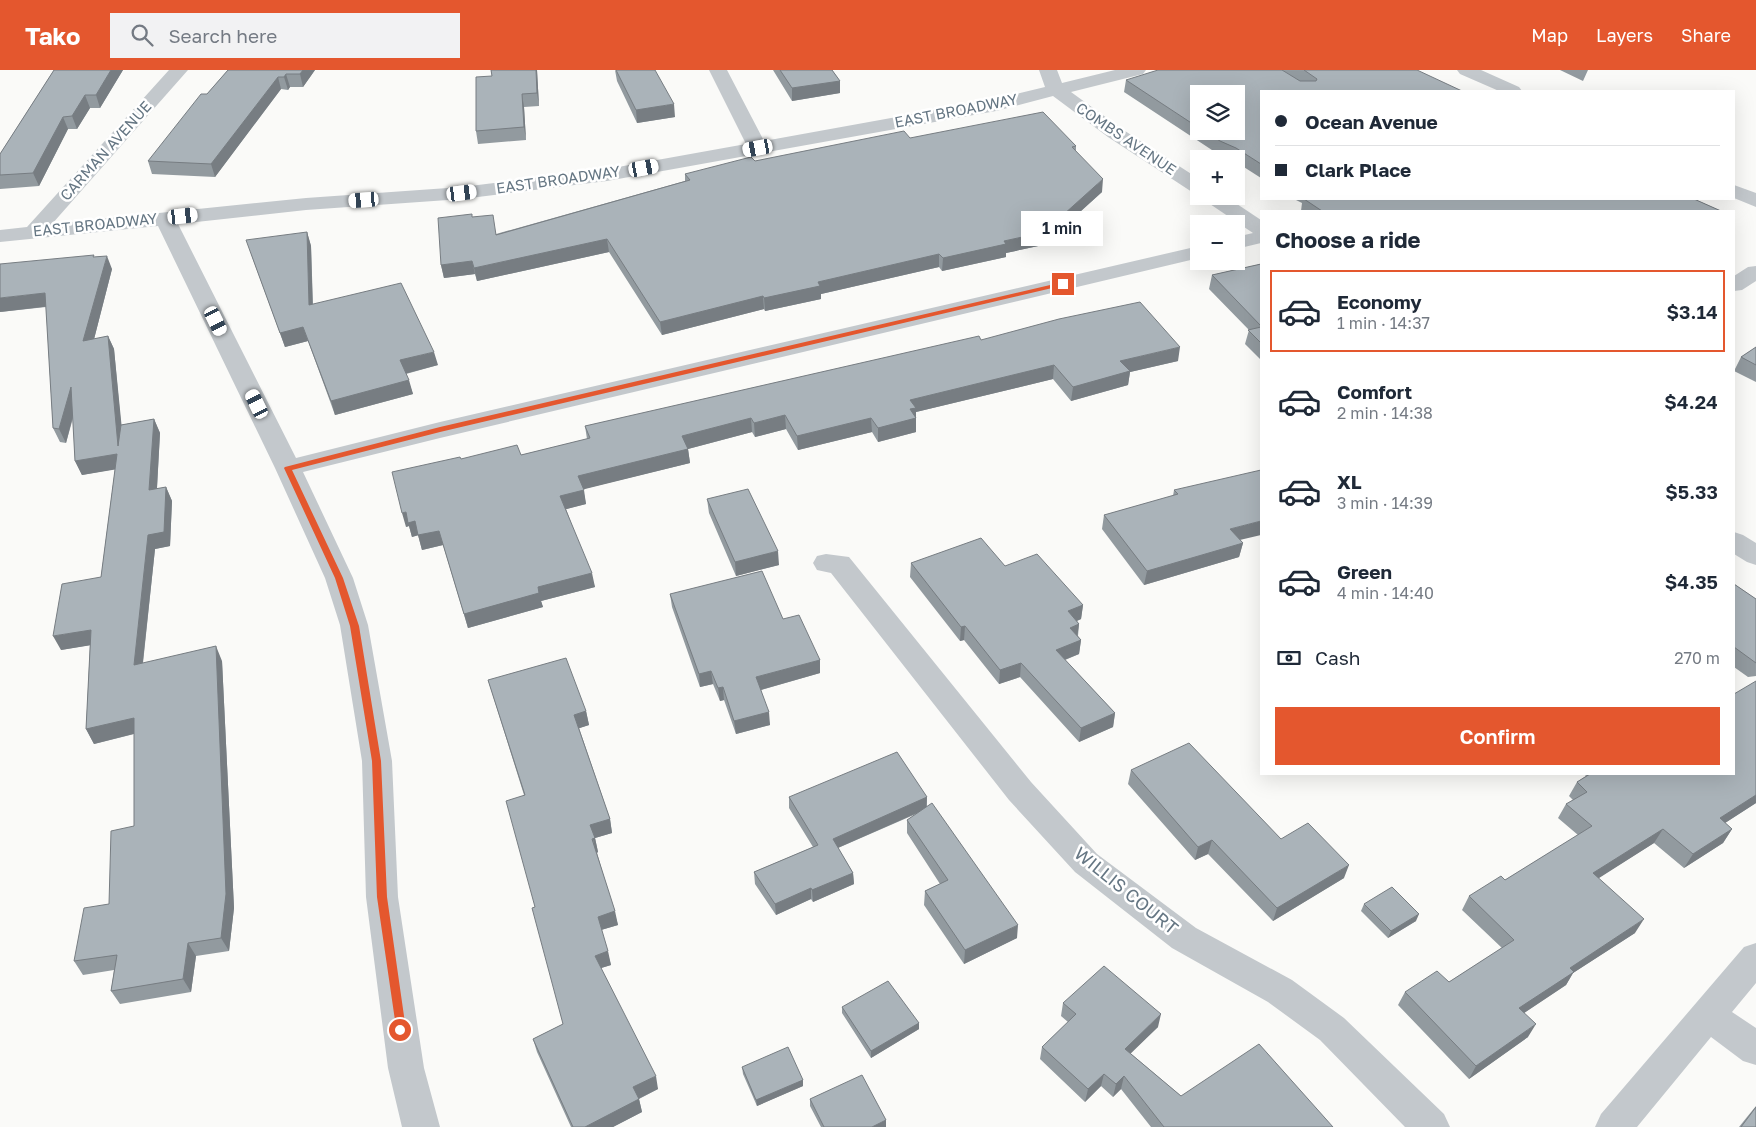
<!DOCTYPE html>
<meta charset="utf-8">
<style>
:root{--surface:#fff;--page:#f2f2f3;--text:#1f2937;--muted:#747a83;--line:#e0e1e3;--accent:#e4572e}
body{margin:0;font-family:"Golos Text",sans-serif;background:var(--page);color:var(--text);height:100vh;display:flex;flex-direction:column;font-size:19px;white-space:nowrap}
*{box-sizing:border-box;margin:0}
p{font-size:16px;color:var(--muted)}
.icon{flex:none;width:28px;height:28px;fill:none;stroke:currentColor;stroke-width:2;stroke-linecap:round;stroke-linejoin:round}
.map{position:relative;flex:1;overflow:hidden}
.details{position:absolute;left:1260px;top:140px;width:475px;height:565px;display:flex;flex-direction:column;background:var(--surface);border-radius:0px;box-shadow:0 5px 20px #0002}
.details>*{flex:none}
.guide{position:absolute;left:1260px;top:20px;width:475px;height:110px;border-radius:0px;box-shadow:0 5px 20px #0002;display:grid;align-content:center;height:110px;padding:0 15px;background:var(--surface)}
.fabs{position:absolute;left:1190px;top:15px;display:grid;gap:10px}
.fabs a{display:grid;place-items:center;width:55px;height:55px;border-radius:0px;background:var(--surface);box-shadow:0 5px 20px #0002;font-size:25px}
.end{position:absolute;width:22px;height:22px;margin:-11px;border:6px solid #e4572e;background:#fff;box-shadow:0 0 0 2px #fff}
.from{border-radius:50%}
.bubble{position:absolute;height:35px;border-radius:0px;background:var(--surface);box-shadow:0 5px 20px #0002;font-size:16px;font-weight:600;line-height:35px;text-align:center}
.car{position:absolute;width:15px;height:30px;margin:-15px -8px;border-radius:6px;box-shadow:0 0 4px 1px #0007;background:linear-gradient(#fff 24%,#345 0 40%,#fff 0 76%,#345 0 86%,#fff 0)}
.guide b{display:flex;align-items:center;gap:18px;height:48px;font-size:19px}
.guide b+b{border-top:1px solid var(--line)}
.guide i{width:12px;height:12px;background:var(--text)}
ul{padding:0;list-style:none}
li{display:flex;align-items:center;gap:15px;height:82px;margin:0 10px 8px;padding:0 5px;border:2px solid transparent;border-radius:0px}
li div{flex:1}
li b{display:block;font-size:19px}
li em{font-style:normal;font-weight:600}
li.active{border-color:var(--accent)}
li>.icon{width:45px;height:45px;stroke-width:1.5}
h2{padding:0 15px;font-size:22px;line-height:60px}
.pay{display:flex;align-items:center;gap:12px;height:55px;padding:0 15px;font-size:19px}
.pay p{margin-inline-start:auto}
.cta{display:flex;gap:10px;margin-top:auto;padding:10px 15px}
.cta a{flex:1;height:58px;border-radius:0px;background:var(--accent);color:#fff;font-size:20px;font-weight:600;line-height:58px;text-align:center}
header{display:flex;align-items:center;gap:30px;box-sizing:border-box;height:70px;padding:0 25px;background:var(--accent);color:#fff}
header strong{font-size:24px}
nav{display:flex;gap:28px;margin-inline-start:auto;font-size:18px}
.search{width:350px;height:45px;background:var(--page);display:flex;align-items:center;gap:12px;box-sizing:border-box;padding:0 18px;border-radius:0px;color:var(--muted);font-size:19px}
.map>svg:first-child{display:block}
.lines{fill:none;stroke-linecap:round;stroke-linejoin:round}
.street{fill:#c3c8cc;fill-rule:evenodd}
.wall{fill:#929a9f;fill-rule:evenodd}
.shaded-wall{fill:#777d82}
.building{fill:#aab3b9;stroke:#777d82}
.route{fill:#e4572e}
.labels{text-anchor:middle;stroke-width:5;stroke-linejoin:round;paint-order:stroke}
.far-street-label{font-size:15px;fill:#657683;stroke:#fff}
.street-label{font-size:18px;fill:#657683;stroke:#fff}
</style>
<header>
<strong>Tako</strong>
<div class="search"><svg class="icon" aria-label="search" viewBox="0 0 24 24"><circle cx="10" cy="10" r="6"/><path d="M15 15l6 6"/></svg>Search here</div>
<nav><a>Map</a><a>Layers</a><a>Share</a></nav>
</header>
<div class="map">
<svg width="1756" height="1057" viewBox="0 0 1756 1057">
<rect width="100%" height="100%" fill="#fafaf8"/>
<g class="lines">
<path class="street" d="M169,0H188L52,154L306,128L462,117L607,99L746,74L709,0H727L764,71L996,29L1045,17L1039,0H1057L1062,13L1115,0H1146L1143,4L1071,22L1122,59L1199,109V124L1192,122L1108,67L1053,26L996,41L607,111L462,129L306,140L178,154L296,388L440,352L1199,176V188L440,368L303,402L353,508L368,555L392,691L398,827L424,998L440,1057H402L388,998L366,827L362,691L340,555L325,508L275,398L158,156L0,172V160L27,157Z
M1457,0H1481L1519,17L1522,21H1499L1460,4Z
M1734,115L1756,123V137L1734,128Z
M1201,126H1225L1261,150V173L1236,179V167L1253,163L1204,130Z
M1756,196V211L1742,220L1734,221V206L1748,197Z
M1734,462L1743,465L1756,473V495L1747,492L1734,484Z
M826,484L849,487L1031,712L1097,784L1196,858L1292,910L1344,948L1444,1044L1450,1057H1405L1320,970L1268,932L1172,878L1075,802L1009,730L831,503L817,500L813,493L817,486Z
M1756,873V913L1732,942L1756,958V995L1743,991L1711,967L1637,1057H1595L1601,1044L1744,877Z"/>
</g>
<path class="wall" d="M54,0H123L100,38H90L77,59H68L39,116L0,119V84Z
M228,0H315L303,17H290L288,20L281,19L215,107L152,104L148,91Z
M491,0H537L539,36L524,37L526,70L478,74L476,61L492,6Z
M615,0L675,47L637,53L617,11Z
M773,0H832L840,11V23L792,31Z
M1282,0H1417L1261,21V108L1236,92V89H1229L1218,84L1124,22L1126,10ZM1199,24L1236,61H1199Z
M1560,0H1588L1583,11Z
M910,68L1076,76V81L1102,122L1069,152L1073,156L1071,169L1006,183V187L942,201L939,197L821,224V229L765,241L764,239L662,265L609,182L477,211L475,204L444,208L441,195L473,147L496,164L685,111V104L755,91Z
M1294,129H1694L1721,141H1301L1302,133Z
M307,162L311,176L313,234L438,295L406,304L413,324L335,345L308,271L285,277L251,184Z
M95,187L112,199L94,269L108,266L114,279L121,355L154,349L160,363L157,419L166,417L172,431L170,476L155,479L143,593L222,591L234,838L229,881L196,886L191,922L120,934L111,921L114,900L83,905L74,891L109,834L134,756V664L94,674L86,659L90,575L61,580L101,507L115,399L82,405L75,391L73,348L66,373L60,372L53,358L46,237L0,242Z
M1261,194V290L1245,274L1249,260L1209,219L1212,205Z
M981,270L1178,291L1130,302L1128,315L1071,331L1053,309L916,342V362L878,372L872,362L798,380L786,359L755,367L752,362L688,379L690,393L583,419L586,434L566,439L595,517L541,531L543,537L468,558L443,475L422,480L418,465L412,467L409,456L406,457L461,389L521,385L587,369L585,356Z
M1756,277V312L1734,301L1741,287Z
M1174,420L1240,470L1243,473L1239,487L1144,515L1102,459L1104,445L1173,426Z
M707,429L779,495L736,506L709,443Z
M911,493L1005,496L1083,535L1081,549L1077,551L1079,554L1078,566L1081,570L1079,584L1065,590L1115,643L1113,657L1079,672L1020,607L999,614L964,570L960,571L910,507Z
M1734,514L1756,529V606L1748,607L1734,597Z
M670,524L783,549L820,590V603L761,620L770,655L736,664L724,630L720,631L713,614L700,617L672,537Z
M488,610L586,641L589,655L579,658L610,749L612,763L595,768L598,782L597,783L618,855L601,860L611,895L601,898L658,1019L639,1029L642,1042L613,1057H571L537,982L533,969L563,954L535,837L524,725Z
M1756,611V733L1725,753L1732,759L1723,773L1684,798L1654,773L1598,808L1635,863L1573,903L1566,915L1524,943L1528,967L1469,1009L1398,935L1405,922L1449,912L1502,878L1462,840L1469,826L1505,810L1578,765L1558,748L1566,734L1573,730L1569,726L1577,712L1586,706L1584,704H1734Z
M1131,700L1281,769L1344,808L1273,851L1208,784L1195,790L1128,714Z
M789,727H927V736L1017,868L964,894L924,835L925,821L940,814L907,763V750L916,744L838,778L853,803L854,814L813,832L811,829L776,845L755,814L754,802L813,777L789,738Z
M1364,834L1416,851L1388,868L1361,841Z
M1063,933L1158,957L1130,983L1181,1026L1333,1057H1151L1121,1019L1113,1027L1101,1016L1085,1032L1040,989L1042,977L1068,952L1061,946Z
M842,937L919,953V959L871,988L842,943Z
M742,997L803,1010V1016L757,1036L743,1004Z
M810,1029L886,1050V1057H821L810,1036Z
M1756,1036V1057H1739L1747,1047Z"/>
<path class="shaded-wall" d="M111,0H123L100,38L96,25Z
M303,0H315L303,17L300,4Z
M536,0H537L539,36L537,23Z
M286,4L290,17L288,20L284,7Z
M278,7L281,19L215,107L211,94Z
M840,11V23L792,31V18Z
M522,24L524,37L526,70L524,57Z
M85,25L90,38L77,59L72,46Z
M674,34L675,47L637,53L636,40Z
M63,47L68,59L39,116L33,103Z
M1103,109L1102,122L1062,158L1063,145Z
M1073,156L1071,169L1006,183V187L942,201L943,188L1004,171Z
M307,162L311,176L313,249L309,235Z
M607,169L609,182L477,211L474,198Z
M939,184V197L821,224V229L765,241L764,228L818,212Z
M107,186L112,199L90,285L83,271Z
M472,191L475,204L444,208L441,195Z
M45,223L51,236L0,242V228Z
M763,226L764,239L662,265L660,252Z
M303,257L308,271L285,277L280,263Z
M108,266L114,279L125,390L118,376Z
M1180,277L1178,291L1130,302L1128,315L1071,331L1073,317L1120,291Z
M434,282L438,295L404,304L400,290Z
M1054,295L1053,309L916,342V362L878,372V358L910,330Z
M409,310L413,324L335,345L331,331Z
M71,317L77,330L66,373L59,359Z
M785,345L786,359L755,367L754,353Z
M751,348L752,362L684,380L682,366Z
M871,348L872,362L798,380L797,366Z
M154,349L160,363L156,434L149,420Z
M688,379L690,393L581,420L578,406Z
M117,384L124,398L82,405L75,391Z
M166,417L172,431L170,476L155,479L141,609L134,595L148,465Z
M584,420L586,434L563,440L560,426Z
M406,442L415,451L419,465L412,467L409,456L406,457L402,443Z
M1261,451V465L1227,473L1230,459Z
M439,461L443,475L422,480L418,465Z
M1243,473L1239,487L1144,515L1147,501Z
M778,481L779,495L736,506L735,492Z
M592,503L595,517L541,531L543,537L468,558L464,544L538,517Z
M1083,535L1081,549L1067,555L1068,541Z
M1079,554L1077,568L1070,558Z
M965,556L964,570L960,571L961,557Z
M91,560L98,574L61,580L53,566Z
M1081,570L1079,584L1054,594L1056,580Z
M216,576L222,591L234,838L229,881L221,868Z
M820,590V603L757,621L756,607Z
M1021,593L1020,607L999,614L1000,600Z
M711,601L713,614L700,617L699,604Z
M723,617L724,630L720,631L718,618Z
M586,641L589,655L577,659L574,645Z
M769,642L770,655L736,664L734,651Z
M1115,643L1113,657L1079,672L1081,658Z
M134,648L141,662L94,674L86,659Z
M1756,725V733L1711,762L1720,748Z
M927,727L926,739L833,780V769Z
M610,749L612,763L595,768L598,782L596,783L590,755Z
M1663,759L1654,773L1585,817L1593,803Z
M1732,759L1723,773L1684,798L1693,784Z
M1212,770L1208,784L1195,790L1198,777Z
M1349,795L1344,808L1273,851L1277,838Z
M853,803L854,814L813,832L812,820Z
M811,818V829L776,845L775,834Z
M615,841L618,855L601,860L598,847Z
M1419,844L1416,851L1388,868L1391,861Z
M1644,849L1635,863L1573,903L1566,915L1512,951L1519,938L1570,898Z
M1018,855L1017,868L964,894L965,880Z
M188,873L196,886L191,922L183,909Z
M608,881L611,895L598,899L595,886Z
M1161,944L1158,957L1122,992L1125,979Z
M919,953V959L871,988V981Z
M1536,954L1528,967L1469,1009L1476,996Z
M1104,1004L1101,1016L1085,1032L1088,1019Z
M656,1006L658,1019L636,1030L633,1017Z
M1124,1006L1121,1019L1113,1027L1116,1014Z
M803,1010V1016L757,1036L756,1030Z
M639,1029L642,1042L613,1057H585Z
M886,1050V1057H872Z"/>
<path class="building" d="M54,0H111L96,25H85L72,46L63,47L33,103L0,105V84Z
M228,0H303L300,4H286L284,7H278L211,94L148,91L201,24H207Z
M491,0H536L537,23L522,24L524,57L476,61V7L492,6Z
M616,0H655L674,34L636,40Z
M780,0H832L840,11L792,18Z
M1158,0H1282L1300,11H1316L1317,9L1304,0H1417L1462,21H1261V94L1236,78L1220,71L1204,61H1236V24H1199V58L1126,10Z
M1043,42L1076,76L1072,77L1103,109L1063,145L1073,156L1004,171L1006,174L943,188L939,184L818,212L820,216L764,228L763,226L660,252L607,169L474,198L472,191L441,195L438,148L472,144V147L493,145L496,165L690,110L685,104L751,87L755,91L904,61L910,68Z
M1304,129H1694L1721,141H1322Z
M307,162L309,235L401,213L434,282L400,290L409,310L331,331L303,257L280,263L246,170Z
M94,185L93,187L107,186L83,271L108,266L118,376L121,355L154,349L149,420L166,417L164,462L148,465L134,595L216,576L226,824L221,868L188,873L183,909L111,921L117,885L74,891L84,838L109,834L111,761L134,756V648L86,659L91,560L53,566L62,514L101,507L117,384L75,391L71,317L59,359L53,358L45,223L0,228V194Z
M1261,194V256L1212,205Z
M1140,232L1180,277L1120,291L1130,301L1073,317L1054,295L910,330L916,338L910,339L916,348L878,358L871,348L797,366L785,345L754,353L751,348L682,366L688,379L578,406L584,420L560,426L592,503L538,517L539,523L464,544L439,461L418,465L415,451L408,453L406,442L402,443L392,402L460,387L461,389L517,375L521,385L590,368L585,356L979,266L981,270L1059,249Z
M1261,257V273L1248,260Z
M1756,277V295L1741,287Z
M1261,400V451L1230,459L1243,473L1147,501L1104,445L1178,424L1174,420Z
M748,419L778,481L735,492L707,429Z
M981,468L1005,496L1037,484L1083,535L1068,541L1079,554L1070,558L1081,570L1056,580L1115,643L1081,658L1021,593L1000,600L965,556L961,557L911,493Z
M762,501L783,549L799,545L820,590L756,607L769,642L734,651L723,617L718,618L711,601L699,604L670,524Z
M1734,514L1756,529V593L1734,577Z
M566,588L586,641L574,645L610,749L590,755L595,768L592,769L615,841L598,847L608,881L595,886L656,1006L633,1017L639,1029L585,1057H573L533,969L563,954L532,838L535,837L506,731L525,725L488,610Z
M1756,611V725L1720,748L1732,759L1693,784L1663,759L1593,803L1644,849L1570,898L1574,902L1519,938L1536,954L1476,996L1405,922L1437,901L1449,912L1514,870L1469,826L1501,806L1505,810L1592,756L1566,734L1587,722L1577,712L1590,704H1734V624Z
M1189,673L1281,769L1308,753L1349,795L1277,838L1212,770L1198,777L1131,700Z
M897,682L927,727L833,769L853,803L812,820L811,818L775,834L754,802L818,775L789,727Z
M932,733L1018,855L965,880L925,821L948,810L907,750Z
M1392,817L1419,844L1391,861L1364,834Z
M1104,896L1161,944L1125,979L1181,1026L1259,974L1333,1057H1164L1124,1006L1116,1014L1104,1004L1088,1019L1042,977L1076,944L1063,933Z
M888,911L919,953L871,981L842,937Z
M788,977L803,1010L756,1030L742,997Z
M862,1005L886,1050L872,1057H824L810,1029Z
M1756,1037V1057H1741Z"/>
<path class="route" d="M1063,212L1066,214L1065,215L440,362L292,400L343,508L359,556L381,691L387,827L406,960L404,964H397L377,827L372,691L350,556L335,508L284,398L285,397L440,357Z"/>
<g class="labels">
<g class="far-street-label">
<text transform="translate(956 41) rotate(-11)" y="5">EAST BROADWAY</text>
<text transform="translate(1126 69) rotate(34)" y="5">COMBS AVENUE</text>
<text transform="translate(106 81) rotate(-48)" y="5">CARMAN AVENUE</text>
<text transform="translate(558 110) rotate(-8)" y="5">EAST BROADWAY</text>
<text transform="translate(95 155) rotate(-6)" y="5">EAST BROADWAY</text>
</g>
<g class="street-label">
<text transform="translate(1126 821) rotate(39)" y="6">WILLIS COURT</text>
</g>
</g>
</svg>
<div class="fabs">
<a><svg class="icon" aria-label="layers" viewBox="0 0 24 24"><path d="M12 4l9 5-9 5-9-5zM3 14l9 5 9-5"/></svg></a>
<a>+</a>
<a>−</a>
</div>
<i class="end from" style="left:400px;top:960px"></i>
<i class="end" style="left:1063px;top:214px"></i>
<div class="bubble" style="left:1021px;top:141px;width:82px">1 min</div>
<i class="car" style="left:758px;top:78px;rotate:260deg"></i>
<i class="car" style="left:644px;top:98px;rotate:80deg"></i>
<i class="car" style="left:462px;top:123px;rotate:83deg"></i>
<i class="car" style="left:364px;top:130px;rotate:266deg"></i>
<i class="car" style="left:183px;top:146px;rotate:84deg"></i>
<i class="car" style="left:216px;top:251px;rotate:154deg"></i>
<i class="car" style="left:257px;top:334px;rotate:334deg"></i>
<div class="guide">
<b><i class="from"></i>Ocean Avenue</b>
<b><i></i>Clark Place</b>
</div>
<section class="details">
<h2>Choose a ride</h2>
<ul>
<li class="active"><svg class="icon" aria-label="car" viewBox="0 0 24 24"><path d="M5 17H2v-5l4-1 3-4h7l3 4 3 1v5h-3M9 17h6M6 11h13"/><circle cx="7" cy="17" r="2"/><circle cx="17" cy="17" r="2"/></svg><div><b>Economy</b><p>1 min · 14:37</p></div><em>$3.14</em></li>
<li><svg class="icon" aria-label="car" viewBox="0 0 24 24"><path d="M5 17H2v-5l4-1 3-4h7l3 4 3 1v5h-3M9 17h6M6 11h13"/><circle cx="7" cy="17" r="2"/><circle cx="17" cy="17" r="2"/></svg><div><b>Comfort</b><p>2 min · 14:38</p></div><em>$4.24</em></li>
<li><svg class="icon" aria-label="car" viewBox="0 0 24 24"><path d="M5 17H2v-5l4-1 3-4h7l3 4 3 1v5h-3M9 17h6M6 11h13"/><circle cx="7" cy="17" r="2"/><circle cx="17" cy="17" r="2"/></svg><div><b>XL</b><p>3 min · 14:39</p></div><em>$5.33</em></li>
<li><svg class="icon" aria-label="car" viewBox="0 0 24 24"><path d="M5 17H2v-5l4-1 3-4h7l3 4 3 1v5h-3M9 17h6M6 11h13"/><circle cx="7" cy="17" r="2"/><circle cx="17" cy="17" r="2"/></svg><div><b>Green</b><p>4 min · 14:40</p></div><em>$4.35</em></li>
</ul>
<div class="pay"><svg class="icon" aria-label="cash" viewBox="0 0 24 24"><path d="M3 7h18v10H3z"/><circle cx="12" cy="12" r="2"/></svg>Cash<p>270 m</p></div>
<div class="cta"><a>Confirm</a></div>
</section>
</div>
